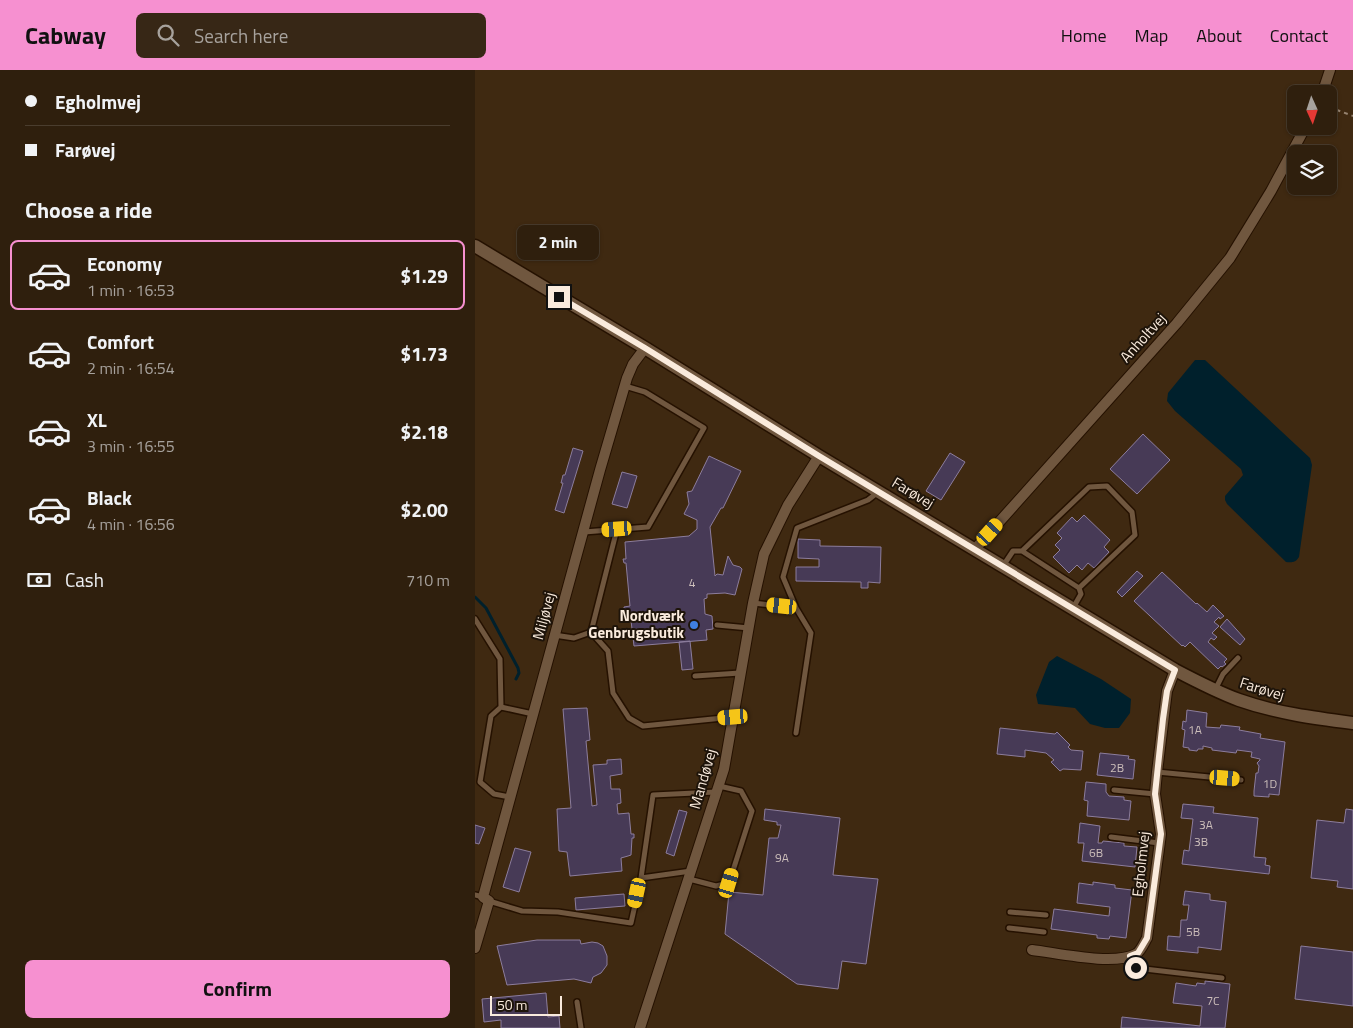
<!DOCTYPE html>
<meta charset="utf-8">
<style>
:root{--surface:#2f1f0d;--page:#372716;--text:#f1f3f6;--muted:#a7a29d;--line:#4a3d2e;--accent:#f690d0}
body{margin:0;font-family:"Titillium Web",sans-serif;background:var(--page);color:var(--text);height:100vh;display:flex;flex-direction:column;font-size:19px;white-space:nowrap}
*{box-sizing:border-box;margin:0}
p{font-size:16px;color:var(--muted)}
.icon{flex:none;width:28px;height:28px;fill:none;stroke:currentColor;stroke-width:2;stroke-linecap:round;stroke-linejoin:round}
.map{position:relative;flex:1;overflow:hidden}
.panel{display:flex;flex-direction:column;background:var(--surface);width:475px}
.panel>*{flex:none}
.guide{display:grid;align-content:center;height:110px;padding:0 25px;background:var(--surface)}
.needle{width:32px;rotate:177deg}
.fabs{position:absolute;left:812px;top:15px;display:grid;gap:10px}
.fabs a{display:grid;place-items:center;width:50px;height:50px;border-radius:8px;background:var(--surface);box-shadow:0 1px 4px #0004,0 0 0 1px var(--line);font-size:25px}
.scale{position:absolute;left:15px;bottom:12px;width:72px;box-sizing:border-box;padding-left:5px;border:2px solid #faebdd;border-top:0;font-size:14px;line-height:18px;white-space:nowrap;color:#faebdd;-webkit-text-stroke:4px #1e140a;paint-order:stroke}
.end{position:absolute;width:22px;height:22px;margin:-11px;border:6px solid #faebdd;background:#111;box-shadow:0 0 0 2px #111}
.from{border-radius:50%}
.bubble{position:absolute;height:35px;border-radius:8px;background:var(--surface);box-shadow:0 1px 4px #0004,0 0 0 1px var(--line);font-size:16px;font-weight:700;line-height:35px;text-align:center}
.car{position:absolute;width:15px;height:30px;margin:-15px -8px;border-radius:6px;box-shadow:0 0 4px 1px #0007;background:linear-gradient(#f5c518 24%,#345 0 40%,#f5c518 0 76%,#345 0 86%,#f5c518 0)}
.guide b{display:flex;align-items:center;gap:18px;height:48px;font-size:19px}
.guide b+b{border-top:1px solid var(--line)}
.guide i{width:12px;height:12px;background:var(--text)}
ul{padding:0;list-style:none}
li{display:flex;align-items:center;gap:15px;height:70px;margin:0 10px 8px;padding:0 15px;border:2px solid transparent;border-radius:8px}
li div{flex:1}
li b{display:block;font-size:19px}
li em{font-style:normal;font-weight:700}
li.on{border-color:var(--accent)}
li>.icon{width:45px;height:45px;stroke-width:1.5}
h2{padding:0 25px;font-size:22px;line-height:60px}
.pay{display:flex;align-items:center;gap:12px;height:55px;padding:0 25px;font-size:19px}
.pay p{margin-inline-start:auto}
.action{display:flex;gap:10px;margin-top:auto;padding:10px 25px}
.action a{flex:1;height:58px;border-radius:8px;background:var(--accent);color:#111;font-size:20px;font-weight:700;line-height:58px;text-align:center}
header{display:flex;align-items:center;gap:30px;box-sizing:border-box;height:70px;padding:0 25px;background:var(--accent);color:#111}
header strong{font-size:24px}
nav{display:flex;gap:28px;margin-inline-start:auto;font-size:18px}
.search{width:350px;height:45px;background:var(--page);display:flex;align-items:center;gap:12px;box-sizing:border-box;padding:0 18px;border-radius:8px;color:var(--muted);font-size:19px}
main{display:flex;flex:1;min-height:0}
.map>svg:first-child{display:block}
.water{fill:#00202c}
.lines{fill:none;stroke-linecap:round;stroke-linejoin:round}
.stream{stroke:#00202c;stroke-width:3}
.building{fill:#473a56;stroke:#8c7d9d}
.service-casing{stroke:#251100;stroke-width:8}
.minor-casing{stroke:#251100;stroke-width:12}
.tertiary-casing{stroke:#251100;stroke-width:15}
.path{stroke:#968370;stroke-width:2;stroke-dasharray:4 4;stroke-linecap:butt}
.service{stroke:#70573f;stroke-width:5}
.minor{stroke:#70573f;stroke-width:10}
.tertiary{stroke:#70573f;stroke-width:12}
.route{stroke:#faebdd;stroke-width:6}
.shop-dot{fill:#3f7fe0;stroke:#1e140a;stroke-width:2}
.labels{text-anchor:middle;stroke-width:4;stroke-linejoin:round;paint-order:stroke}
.number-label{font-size:12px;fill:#cdbfbb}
.street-label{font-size:15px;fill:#faebdd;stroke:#1e140a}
.poi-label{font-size:15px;font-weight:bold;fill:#faebdd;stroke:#1e140a;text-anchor:end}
</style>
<header>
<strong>Cabway</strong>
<div class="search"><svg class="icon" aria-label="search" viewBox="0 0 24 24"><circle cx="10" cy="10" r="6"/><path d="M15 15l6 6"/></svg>Search here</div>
<nav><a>Home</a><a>Map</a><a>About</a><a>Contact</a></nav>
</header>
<main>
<section class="panel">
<div class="guide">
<b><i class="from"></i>Egholmvej</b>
<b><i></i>Farøvej</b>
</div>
<h2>Choose a ride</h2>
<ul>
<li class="on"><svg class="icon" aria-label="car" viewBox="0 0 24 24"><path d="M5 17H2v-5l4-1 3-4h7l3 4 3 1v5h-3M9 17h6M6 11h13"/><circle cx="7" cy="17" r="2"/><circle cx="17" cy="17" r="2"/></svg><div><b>Economy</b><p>1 min · 16:53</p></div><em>$1.29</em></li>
<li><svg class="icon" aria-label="car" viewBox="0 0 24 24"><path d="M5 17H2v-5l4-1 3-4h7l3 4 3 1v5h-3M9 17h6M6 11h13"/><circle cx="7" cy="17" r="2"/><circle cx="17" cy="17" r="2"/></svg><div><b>Comfort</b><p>2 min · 16:54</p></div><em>$1.73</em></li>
<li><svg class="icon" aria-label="car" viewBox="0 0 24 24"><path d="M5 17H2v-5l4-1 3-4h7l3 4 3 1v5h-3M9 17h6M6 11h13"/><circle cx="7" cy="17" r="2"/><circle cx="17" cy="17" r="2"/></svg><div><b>XL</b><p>3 min · 16:55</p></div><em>$2.18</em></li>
<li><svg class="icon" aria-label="car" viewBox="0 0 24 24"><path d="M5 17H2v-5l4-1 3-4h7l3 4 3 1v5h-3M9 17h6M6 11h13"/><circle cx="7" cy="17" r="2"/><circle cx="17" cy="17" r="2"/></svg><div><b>Black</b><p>4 min · 16:56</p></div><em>$2.00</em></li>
</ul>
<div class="pay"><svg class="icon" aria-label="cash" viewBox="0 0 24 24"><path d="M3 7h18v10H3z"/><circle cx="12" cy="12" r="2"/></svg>Cash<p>710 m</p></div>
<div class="action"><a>Confirm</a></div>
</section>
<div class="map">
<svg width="878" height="958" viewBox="0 0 878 958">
<rect width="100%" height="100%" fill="#3f2911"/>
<path class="water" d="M720,290H730L835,388L837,395L824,487C821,492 817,493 811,492L752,434L750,430V426L768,405L766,399L700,341L692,331L693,323Z
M582,586L626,609L656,629L655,643L644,658H630L615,654L600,638L563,634L561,625L574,592Z"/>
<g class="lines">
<path class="stream" d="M0,527L11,538L43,598L44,603L41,609"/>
</g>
<path class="building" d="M668,364L695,390L662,424L635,399Z
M98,378L108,381L89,443L80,440L88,413H86L88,405H90Z
M475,383L490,392L466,430L451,421Z
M234,386L266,401L248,438H246L235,457L240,506L242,504L248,505L253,486L258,495L265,497L267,499L260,525L250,523L232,524V528L229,529L230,544L237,546L238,559L231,560L232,570L159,576L155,542H150L149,541V537L155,536L151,493H149L148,489H151L150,472L214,466L222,459V450L209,444L214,434L212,422L217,421Z
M147,402L162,406L152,438L137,434Z
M609,445L635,470L629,477L634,482L619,498L613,493L607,500L602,495L594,503L578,487L585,480L580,475L587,468L582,463L597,447L602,452Z
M323,469L345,470V476L406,477L405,513L393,512V518H386V512L321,511V497H344V489L323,488Z
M662,501L668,506L647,527L642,522Z
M687,502L721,534L722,533L732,542L738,535L749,546L745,549L744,547L739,552L744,556L737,563L742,567L739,570L736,568L733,572L752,589L749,592L751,594L747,597L746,596L743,599L715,572L710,577L708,575L707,576L659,531Z
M752,549L770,569L765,575L745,557Z
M215,571L218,599L207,600L204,572Z
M112,638L115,670L111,671L117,736L122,735L118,695L132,694V690L146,689L147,704L135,706L136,719H145L146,733L142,734L143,744L154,743L156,764H159V768H157L156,785L153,786L146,788L147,801L95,806L92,782L84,781L82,739L96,738L88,639Z
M712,640L732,643L731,657L745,658L746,655L765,657L764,660L786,664L785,668L810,672L804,725L794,724V727L779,726V721L781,703H783L784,696L782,693L785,690V689L776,687L777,682L762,680L761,683L737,680V678L728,676V679H723L722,681L714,680V678L708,677L710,660L707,659L708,651L711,652Z
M525,658L580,664L582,662L595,675L593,677L596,680L608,681L606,700L588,699L585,701L576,692L579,690L571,683L550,680V687L522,684Z
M625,683L654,686L653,689L660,690L658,709L622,705Z
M611,712L631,714V722L634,726L649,727V730L656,731L654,750L612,746L613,731L609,730Z
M708,734L739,737L738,743L783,748L779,787L791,788L790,795L795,796L794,804L707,794L709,780L714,781L718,749L706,748Z
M290,739L365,748L358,805L403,809L391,894L367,891L363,919L322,914L250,864L254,822L288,825L294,768H303L306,755H302V752L289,750Z
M871,739L878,740V819L862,817L863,811L836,808L842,750L869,753Z
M204,740L212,742L199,786L191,783Z
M605,753L625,756L623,773H627L628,771L649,773V776L662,777L660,797L607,791L609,773H603Z
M0,755L10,758L4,774L0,773Z
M40,778L56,782L44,822L28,817Z
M618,812L640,815V818L657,820L651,868L635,866L634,869L622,868V865L576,859L579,839L634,846L635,837L602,833L604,813L618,815Z
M710,821L735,824V830L751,832L746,880L723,877V883L692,880L693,866L705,867L706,850H712L714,835H708Z
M149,824L150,836L101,840L100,828Z
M62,870H105L106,874L117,872L123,873L128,876L132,886V895L126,903L118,907L116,913L99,909L32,915L22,876Z
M826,876L878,882V936L820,929Z
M730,911L755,914L750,958H646L647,947L725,956L727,936L698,933L701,913L721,916L722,913L730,914Z
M71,923L73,947L84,946L85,958H26V950L9,952L7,929Z"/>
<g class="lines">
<g class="service-casing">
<path id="service" d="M142,459L116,562L133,581L138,623L154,648L168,656L258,647
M109,462L173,457L229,358L170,322L150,316
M547,481L614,417L632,416L657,442L660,465L604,518
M528,496L538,481H547L604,518L606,524L598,538
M278,533L321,538L336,563L321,663
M321,538L308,507L322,458L393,430L402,423
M0,549L25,589L26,637
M242,555L274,558
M79,565L99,568L116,562
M220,606L265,603
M740,620L748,604L763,588
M682,702L766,710
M639,720L680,724
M35,727L19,724L5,712L16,646L26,637L58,644
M636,767L684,773
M166,808L216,801
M214,809L241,816L254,813L277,741L266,721L244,716
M0,825L8,827
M14,831L47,841L83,842L156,853L166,808L178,725L241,722
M535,842L571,845
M534,858L569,862
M655,886L661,898L747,908
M102,932L106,958"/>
</g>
<g class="minor-casing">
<path id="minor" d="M847,24L855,0
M500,479L702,253L755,188L796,121L831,56
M0,878L14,831L8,827L125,400L152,308L158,294L170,278
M557,880C583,883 638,896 661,884C666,881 669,873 672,868L686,764L680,724L682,702L692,621L700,600
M165,958L249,699L278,533L289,484L313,435L344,386"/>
</g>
<g class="tertiary-casing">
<path id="tertiary" d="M0,176L170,278L344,386L700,600C721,611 742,622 764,630C801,643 839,648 878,653"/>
</g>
<path class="path" d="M854,37L878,46"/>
<use href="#service" class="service"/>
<use href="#minor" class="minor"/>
<use href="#tertiary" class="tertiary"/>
</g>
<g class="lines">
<path class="route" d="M84,227L170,278L344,386L700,600L692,621L688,649L680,724L686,764L672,868L663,883L655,886L661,898"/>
</g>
<circle class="shop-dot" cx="219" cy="555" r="5"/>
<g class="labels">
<g class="number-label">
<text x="217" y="517">4</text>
<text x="720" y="664">1A</text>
<text x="642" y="702">2B</text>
<text x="795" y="718">1D</text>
<text x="731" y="759">3A</text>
<text x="726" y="776">3B</text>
<text x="621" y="787">6B</text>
<text x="307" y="792">9A</text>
<text x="718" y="866">5B</text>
<text x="738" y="935">7C</text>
</g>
<g class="street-label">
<text transform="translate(668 268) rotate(-48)" y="5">Anholtvej</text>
<text transform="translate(438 423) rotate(31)" y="5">Farøvej</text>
<text transform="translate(69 546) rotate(-75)" y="5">Miljøvej</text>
<text transform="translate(787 619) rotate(17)" y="5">Farøvej</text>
<text transform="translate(228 709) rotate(-74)" y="5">Mandøvej</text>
<text transform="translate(666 794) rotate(-84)" y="5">Egholmvej</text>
</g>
<g class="poi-label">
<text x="209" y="551">Nordværk<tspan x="209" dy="17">Genbrugsbutik</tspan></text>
</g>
</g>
</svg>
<div class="fabs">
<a><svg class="needle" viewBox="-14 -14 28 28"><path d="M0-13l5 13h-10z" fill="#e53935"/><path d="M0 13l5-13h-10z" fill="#a7a29d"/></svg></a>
<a><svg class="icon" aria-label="layers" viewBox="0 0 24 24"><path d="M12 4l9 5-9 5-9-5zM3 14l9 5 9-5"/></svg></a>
</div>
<div class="scale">50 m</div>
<i class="end from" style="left:661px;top:898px"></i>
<i class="end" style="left:84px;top:227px"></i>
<div class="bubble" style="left:42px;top:155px;width:82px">2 min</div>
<i class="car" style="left:142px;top:459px;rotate:266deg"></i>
<i class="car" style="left:515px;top:462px;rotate:42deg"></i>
<i class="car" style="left:307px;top:536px;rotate:276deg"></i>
<i class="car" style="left:258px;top:647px;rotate:265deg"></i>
<i class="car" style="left:750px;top:708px;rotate:95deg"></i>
<i class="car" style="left:254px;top:813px;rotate:17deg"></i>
<i class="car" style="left:162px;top:823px;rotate:192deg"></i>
</div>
</main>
